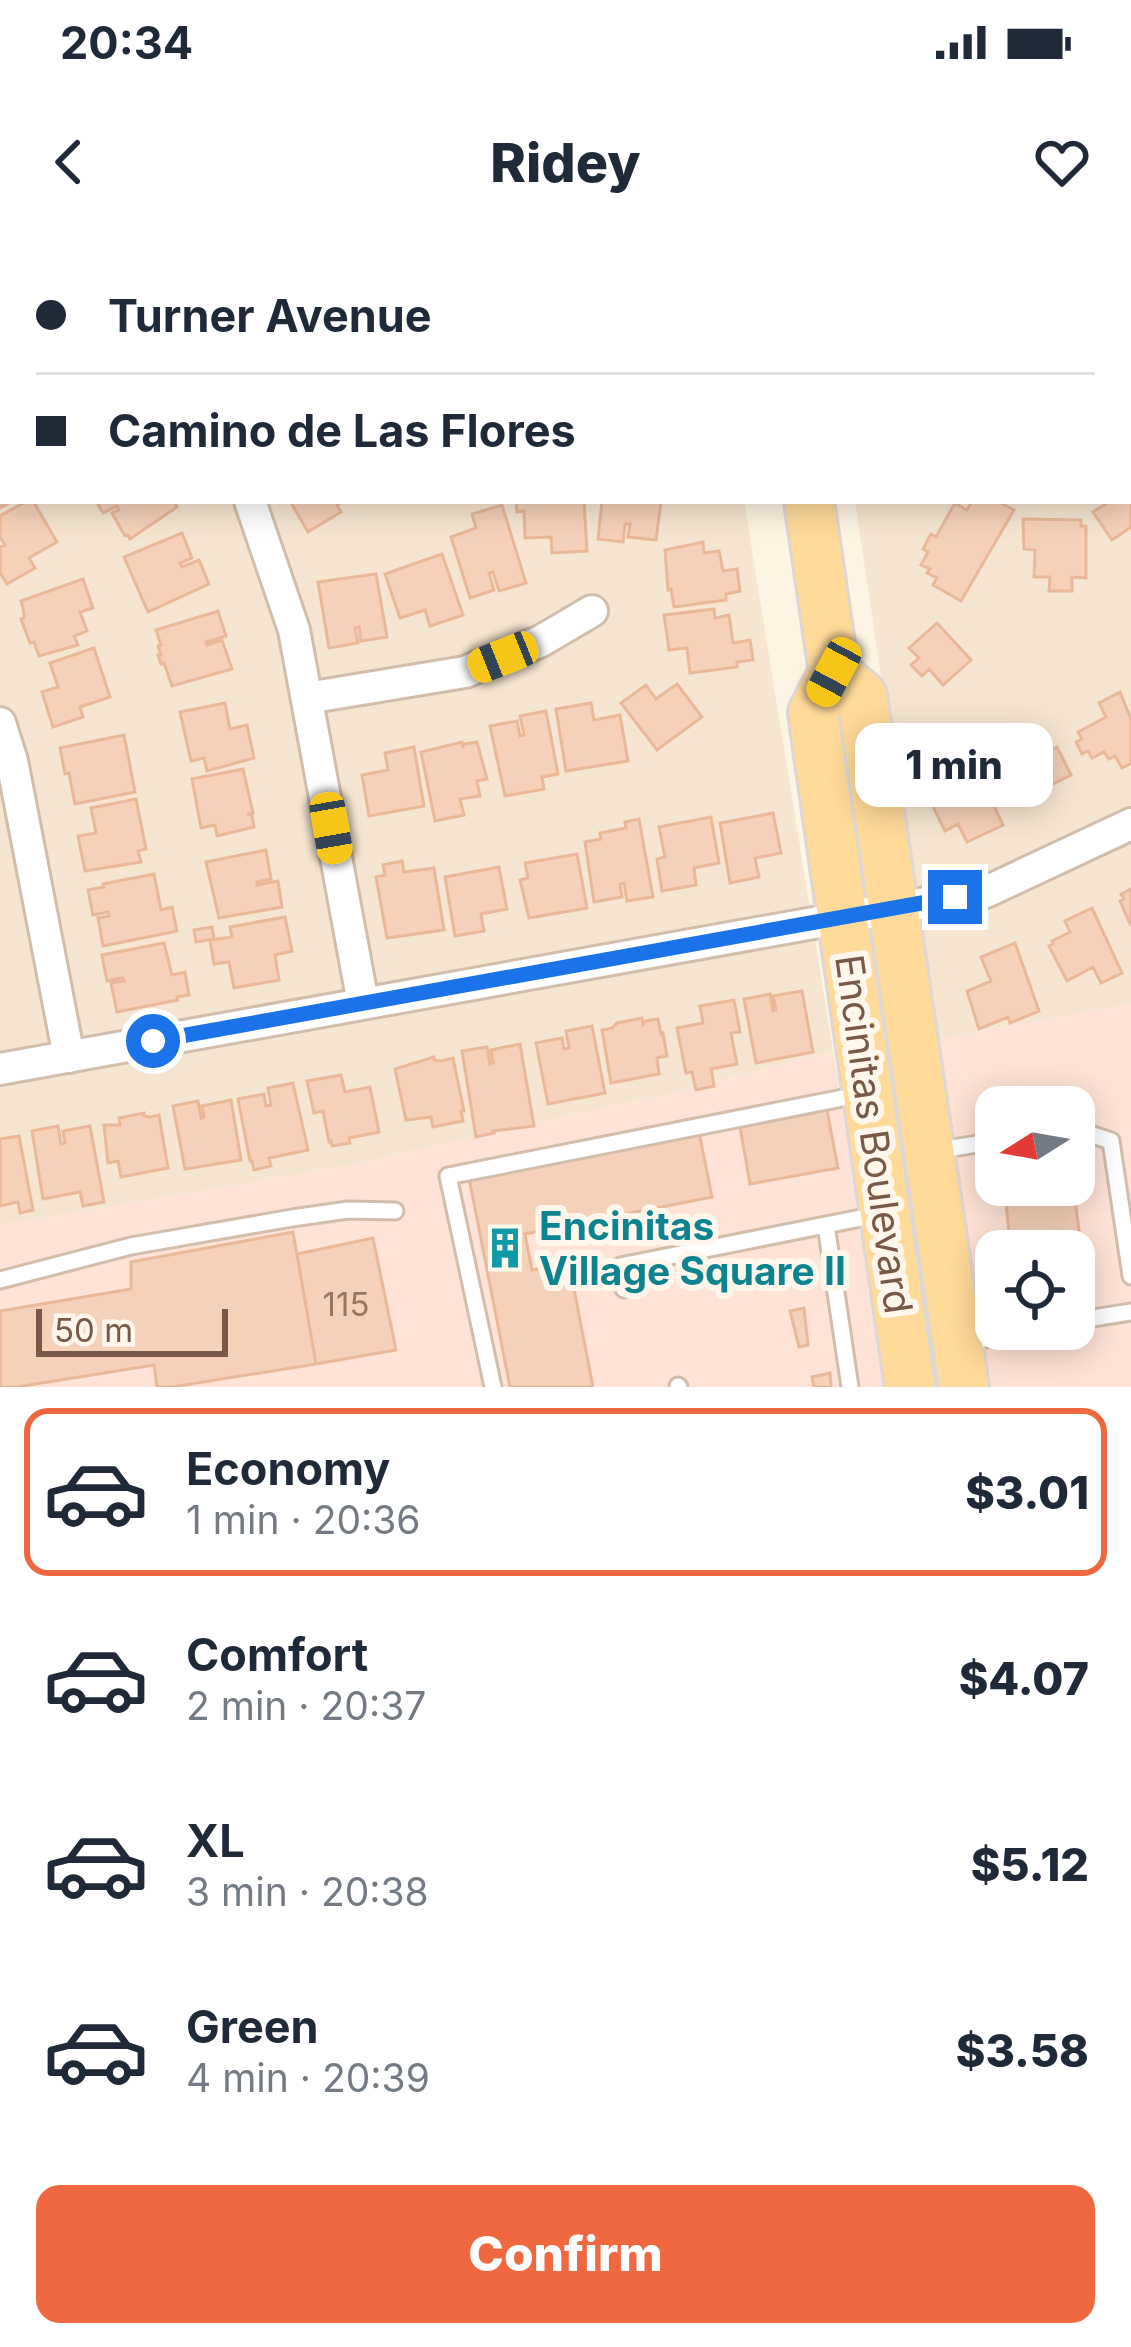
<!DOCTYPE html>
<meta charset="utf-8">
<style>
:root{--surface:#fff;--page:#f2f2f3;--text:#1f2937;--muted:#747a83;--line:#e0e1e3;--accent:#f06840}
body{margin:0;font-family:Inter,sans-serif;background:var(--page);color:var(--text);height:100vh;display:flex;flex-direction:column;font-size:45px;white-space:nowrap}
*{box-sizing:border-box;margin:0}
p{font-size:39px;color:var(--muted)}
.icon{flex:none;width:66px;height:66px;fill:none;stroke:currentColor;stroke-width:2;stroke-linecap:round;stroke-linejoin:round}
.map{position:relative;height:1147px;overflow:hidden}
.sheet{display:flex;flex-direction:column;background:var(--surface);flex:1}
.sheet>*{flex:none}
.guide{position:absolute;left:0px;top:0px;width:1131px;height:264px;box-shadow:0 6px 30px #0003;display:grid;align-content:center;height:264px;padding:0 36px;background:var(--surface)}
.needle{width:78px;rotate:259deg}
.fabs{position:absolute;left:975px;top:846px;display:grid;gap:24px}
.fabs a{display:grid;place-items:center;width:120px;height:120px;border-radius:24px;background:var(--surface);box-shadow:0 6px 30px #0003;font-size:60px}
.scale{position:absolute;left:36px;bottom:30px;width:192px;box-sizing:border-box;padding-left:12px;border:6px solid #785947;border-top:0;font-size:33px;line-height:42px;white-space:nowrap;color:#785947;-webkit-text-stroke:9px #fff7eb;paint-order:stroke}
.end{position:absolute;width:54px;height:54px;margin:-27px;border:15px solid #1a73e8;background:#fff;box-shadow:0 0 0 6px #fff}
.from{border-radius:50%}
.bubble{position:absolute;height:84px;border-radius:24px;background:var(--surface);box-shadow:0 6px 30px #0003;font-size:39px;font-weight:800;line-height:84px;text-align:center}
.car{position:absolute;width:36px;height:72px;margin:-36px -18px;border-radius:15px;box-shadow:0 0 9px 3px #0007;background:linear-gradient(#f5c518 24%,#345 0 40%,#f5c518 0 76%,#345 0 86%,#f5c518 0)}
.guide b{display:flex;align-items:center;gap:42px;height:114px;font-size:45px}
.guide b+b{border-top:3px solid var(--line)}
.guide i{width:30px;height:30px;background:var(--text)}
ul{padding:21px 0 0;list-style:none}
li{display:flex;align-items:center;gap:36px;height:168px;margin:0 24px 18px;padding:0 12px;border:6px solid transparent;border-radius:24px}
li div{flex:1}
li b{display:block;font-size:45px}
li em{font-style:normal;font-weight:800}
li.selected{border-color:var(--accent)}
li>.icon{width:108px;height:108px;stroke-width:1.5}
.primary-button{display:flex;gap:24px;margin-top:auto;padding:24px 36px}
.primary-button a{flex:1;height:138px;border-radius:24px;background:var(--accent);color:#fff;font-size:48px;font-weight:800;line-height:138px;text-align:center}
.status{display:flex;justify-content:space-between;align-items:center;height:84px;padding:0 60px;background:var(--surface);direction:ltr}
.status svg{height:33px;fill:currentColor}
header{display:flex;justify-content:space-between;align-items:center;height:156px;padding:0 36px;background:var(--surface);font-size:54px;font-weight:800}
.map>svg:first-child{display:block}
.residential{fill:#f6e6d1}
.commercial{fill:#ffe3d6;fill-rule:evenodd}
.building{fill:#f5d1b9;stroke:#e9b898;stroke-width:3}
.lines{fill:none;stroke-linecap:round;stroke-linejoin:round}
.service-casing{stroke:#d2bdab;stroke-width:21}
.minor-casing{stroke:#d2bdab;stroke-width:36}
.primary-casing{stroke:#dfd7d3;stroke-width:54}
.service{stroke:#fff;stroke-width:15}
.minor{stroke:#fff;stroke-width:30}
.primary{stroke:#ffda99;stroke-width:48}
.route{stroke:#1a73e8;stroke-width:15}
.labels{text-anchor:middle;stroke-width:12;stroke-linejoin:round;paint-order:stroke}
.number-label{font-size:33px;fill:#977764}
.street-label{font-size:39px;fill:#785947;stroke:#fff7eb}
.culture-label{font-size:39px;font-weight:bold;fill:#0d838f;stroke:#fff7eb;text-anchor:start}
</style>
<div class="status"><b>20:34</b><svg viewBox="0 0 49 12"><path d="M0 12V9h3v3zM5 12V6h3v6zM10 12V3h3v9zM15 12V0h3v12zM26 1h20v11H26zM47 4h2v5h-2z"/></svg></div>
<header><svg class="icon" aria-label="back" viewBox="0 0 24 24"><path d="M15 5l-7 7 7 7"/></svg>Ridey<svg class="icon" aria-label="heart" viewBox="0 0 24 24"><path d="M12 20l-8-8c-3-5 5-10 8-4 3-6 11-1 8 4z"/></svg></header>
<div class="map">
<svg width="1131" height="1147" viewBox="0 0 1131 1147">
<rect width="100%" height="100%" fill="#fef4e3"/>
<path class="residential" d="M0,0H701V3H3V261H744L833,811L666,854L345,926L0,985Z
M816,0H1131V763L935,800L855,261H1128V3H816Z"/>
<path class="commercial" d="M1131,763V1147H989L966,1021L935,800ZM996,867H1074V945H996ZM996,1011H1074V1089H996Z
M833,811L890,1147H0V985L345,926L666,854Z"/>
<path class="building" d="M139,0H207L209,3H141Z
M317,0H376L377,3H313Z
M386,0H436L437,1L388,3Z
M618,0H674L676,3H619Z
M3,35V84L0,79V37Z
M3,199V261H12L0,268V200Z
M1131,224V287L1112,300L1093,272L1107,263L1106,261H1128V226Z
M27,261H33L57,302L29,318L35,328L7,344L0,333V307L5,305L0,297V276Z
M96,261H174L177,267L130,299L128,295L125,296L112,273L119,270L117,266L103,273Z
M290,261H344L337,265L341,272L308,292Z
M516,261H584L587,311L552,313L551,297L525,298L524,271L517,272Z
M602,261H661L656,300L628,297L630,284H625L623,302L598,299Z
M972,261H997L1014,270L961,361L933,345L937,338L927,333L930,329L921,325L928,312L923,309L931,294L936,297L955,263L967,270Z
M502,265L526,343L499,351L493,332L489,333L494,350L470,358L451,297L476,288L472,274Z
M1023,279L1081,280V286H1086V338L1072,337V351H1049L1050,337H1034L1035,310L1024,309Z
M182,293L192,318L180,323L182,327L199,320L209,344L148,372L124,317Z
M703,302L704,313L719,311L723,331L737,329L740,351L726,354V360L674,367L671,349L668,350L665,310Z
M442,314L463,375L430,386L425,370L400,378L385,334Z
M376,334L387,397L361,401L359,387L355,388L358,403L329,408L318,342Z
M83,339L93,368L80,372L87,391L74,396L78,405L39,416L34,402L30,403L21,379L24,378V372L21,361Z
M714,369L715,378L729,375L733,403L750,400L753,420L737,422V427L690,433L687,408L669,410L664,375Z
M218,371L226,396L206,402L207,405L222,400L232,429L172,446L164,423L161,424L158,415H161L158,406L161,405L156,390Z
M937,383L971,420L943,445L929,429L922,436L911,425L919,418L909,408Z
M94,408L110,457L80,467L83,477L53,487L42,452L58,447L50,423Z
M677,444L702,477L657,510L621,463L646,445L656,459Z
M1120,452L1131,479V523L1122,528L1115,516L1109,519L1104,512L1092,518L1088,511L1082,514L1076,502L1082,499L1078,492L1106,477L1099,463Z
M225,463L230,489L247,485L254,518L207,531L204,518L191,521L180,472Z
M591,463L594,480L620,475L628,521L566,531L556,469Z
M546,471L558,534L542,537L544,549L505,556L490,486L517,481L520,496L524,495L520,476Z
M1036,487L1041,498L1046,496L1049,511L1057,507L1071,535L1036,552L1035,549L1026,553L1024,550L1012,556L989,509Z
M124,495L135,552L75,564L69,533L65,534L60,508Z
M462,502L463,508L464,504L477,502L487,539L477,541L480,556L460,559L464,575L435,581L421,512Z
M414,507L424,566L369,576L362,535L388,530L385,513Z
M970,515L1003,585L967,602L958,584L945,591L922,544L927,542L921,528L938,520L943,528Z
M243,529L253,573L247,574L252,575L254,587L217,596L215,585L201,588L192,539Z
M136,559L146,609L138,611L141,622L85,631L78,596L96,593L91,568Z
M773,573L781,613L755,618L759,637L730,643L720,583Z
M711,577L719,623L694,628L696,645L662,651L657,619L665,617L659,587Z
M639,579L653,657L627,661L624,643L620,644L622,657L594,662L585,602L601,599L600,593L626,588L625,582Z
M266,610L271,639L257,642V645L278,641L282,667L219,678L206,622Z
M577,614L587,668L529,678L520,640L528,638L525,623Z
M402,621L404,632L434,628L444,690L387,698L376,637L385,635L383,625Z
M499,627L507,669L481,674L484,691L455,696L445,637Z
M154,634L161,670L172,667L177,691L103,706L98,678L109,676L108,672L93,675L88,650L104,647L103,644Z
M1131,649V686L1120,661L1124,659L1121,654Z
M1092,668L1122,733L1101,743L1093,727L1067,741L1049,706L1053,704L1052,701L1070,692L1065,681Z
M285,677L292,711L275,715L279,740L234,748L229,722L214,724L210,700L232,697L230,687Z
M212,687L214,699L196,702L194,690Z
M164,703L172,735L185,732L189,755L177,757L178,760L117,772L111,743L124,741L123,738L107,741L102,715Z
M1015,703L1039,771L1010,783L1008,777L979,789L967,751L991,741L981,717Z
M802,751L813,812L756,823L744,759L770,754L773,771L776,770L773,756Z
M734,760L740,792L731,793L737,824L711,829L714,846L696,850L692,832L686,833L677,788L703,783L700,766Z
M642,778L643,784L645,781L658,779L661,794L663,793L667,816L657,818L659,834L611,843L602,790L612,788L617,783Z
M592,786L605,853L548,864L536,803L562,798L564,809L569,808L566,791Z
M520,804L534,886L493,891L494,893L476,897L462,811L487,807L490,824L493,823L491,810Z
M434,817V820L441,821L453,818L464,871H461L463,881L433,887L431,877L406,880L395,829Z
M341,835L345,852L370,847L379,892L349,898L350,903L332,906L331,901L329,902L323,871L314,873L307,841Z
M293,843L308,910L269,918L271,926L254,930L252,921H250L238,859L264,854L266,866L271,865L268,848Z
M231,860L241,920L185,929L173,866L198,861L201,878L204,877L202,866Z
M827,870L838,928L750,944L740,887Z
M144,873V876L150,877L159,875L168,928L121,937L118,921L108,923L104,885H120L119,878Z
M58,886L61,904L65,903L63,891L90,886L104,962L83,966L80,952L43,959L32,891Z
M699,892L712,957L525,994L532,1030L569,1023L593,1147H510L469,938Z
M19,896L33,970L20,973L18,962L0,966V899Z
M1004,945H1073L1082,1013L1011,1011Z
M293,992L316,1124L172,1147H157L154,1125L17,1147H0V1071L131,1049V1022Z
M373,998L396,1110L316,1124L297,1014Z
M804,1068L808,1105L799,1107L790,1071Z
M830,1133L831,1147H814L812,1137Z"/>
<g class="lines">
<g class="service-casing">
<path id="service" d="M1074,889L1111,901L1131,1036
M934,911L996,901
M826,985L850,1147
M0,1040L131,1006L292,978L348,970L395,971
M624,1049L620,1026L876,975
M1074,1081L1131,1072
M966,1104L1024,1089
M678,1146L679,1147
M493,1147L448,936L863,854"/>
</g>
<g class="minor-casing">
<path id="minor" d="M100,0L102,3
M1128,130L1131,128
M250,261L294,390L363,763
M307,458L465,432L541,401L592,371
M0,483L12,521L69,817
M0,829L986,652L1131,584"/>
</g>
<g class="primary-casing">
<path id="primary" d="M771,0L772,3
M809,261L834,432L813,473L910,1147
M834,432L862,456L964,1147"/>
</g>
<use href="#service" class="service"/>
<use href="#minor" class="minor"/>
<use href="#primary" class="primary"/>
</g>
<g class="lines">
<path class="route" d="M153,801L955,657"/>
</g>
<defs>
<g id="building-bare" transform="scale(3.24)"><path d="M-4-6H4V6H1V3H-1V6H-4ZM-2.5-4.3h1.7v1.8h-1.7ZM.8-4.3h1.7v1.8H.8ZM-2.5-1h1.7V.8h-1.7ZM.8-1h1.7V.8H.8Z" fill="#0f9aa8" stroke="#fff7eb" stroke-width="2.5" paint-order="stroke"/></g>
</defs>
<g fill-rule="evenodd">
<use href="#building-bare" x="505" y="1008"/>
</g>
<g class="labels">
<g class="number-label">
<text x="346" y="1076">115</text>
</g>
<g class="street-label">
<text transform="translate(874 894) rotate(82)" y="14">Encinitas Boulevard</text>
</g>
<g class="culture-label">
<text x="539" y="1000">Encinitas<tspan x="539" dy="45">Village Square II</tspan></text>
</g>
</g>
</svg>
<div class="fabs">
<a><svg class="needle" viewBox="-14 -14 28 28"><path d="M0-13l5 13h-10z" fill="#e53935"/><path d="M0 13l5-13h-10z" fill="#747a83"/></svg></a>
<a><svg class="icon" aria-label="locate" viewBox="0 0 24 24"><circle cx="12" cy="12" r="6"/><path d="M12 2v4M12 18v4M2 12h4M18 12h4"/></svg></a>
</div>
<div class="scale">50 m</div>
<i class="end from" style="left:153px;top:801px"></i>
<i class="end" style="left:955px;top:657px"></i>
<div class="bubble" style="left:855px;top:483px;width:198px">1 min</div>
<i class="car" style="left:503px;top:417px;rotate:248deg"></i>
<i class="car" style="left:834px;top:432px;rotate:208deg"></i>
<i class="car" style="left:331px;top:588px;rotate:170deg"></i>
<div class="guide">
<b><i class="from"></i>Turner Avenue</b>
<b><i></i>Camino de Las Flores</b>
</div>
</div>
<section class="sheet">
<ul>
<li class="selected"><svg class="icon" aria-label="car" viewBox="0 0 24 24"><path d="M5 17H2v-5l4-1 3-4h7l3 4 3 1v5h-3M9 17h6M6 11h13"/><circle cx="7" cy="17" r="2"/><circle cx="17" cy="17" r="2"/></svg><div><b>Economy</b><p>1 min · 20:36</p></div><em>$3.01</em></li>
<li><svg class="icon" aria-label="car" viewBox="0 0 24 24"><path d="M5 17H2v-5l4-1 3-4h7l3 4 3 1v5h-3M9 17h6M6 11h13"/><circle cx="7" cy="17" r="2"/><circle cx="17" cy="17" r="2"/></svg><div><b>Comfort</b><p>2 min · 20:37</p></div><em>$4.07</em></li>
<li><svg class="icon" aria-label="car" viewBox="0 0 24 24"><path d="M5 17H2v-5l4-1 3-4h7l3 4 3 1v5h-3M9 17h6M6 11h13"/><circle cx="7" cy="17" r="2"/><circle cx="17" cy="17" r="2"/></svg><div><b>XL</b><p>3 min · 20:38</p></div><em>$5.12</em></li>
<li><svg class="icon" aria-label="car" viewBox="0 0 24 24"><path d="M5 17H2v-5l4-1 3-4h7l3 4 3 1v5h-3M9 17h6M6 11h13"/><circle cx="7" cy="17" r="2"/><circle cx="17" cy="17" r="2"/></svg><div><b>Green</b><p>4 min · 20:39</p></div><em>$3.58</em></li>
</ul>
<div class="primary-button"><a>Confirm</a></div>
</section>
